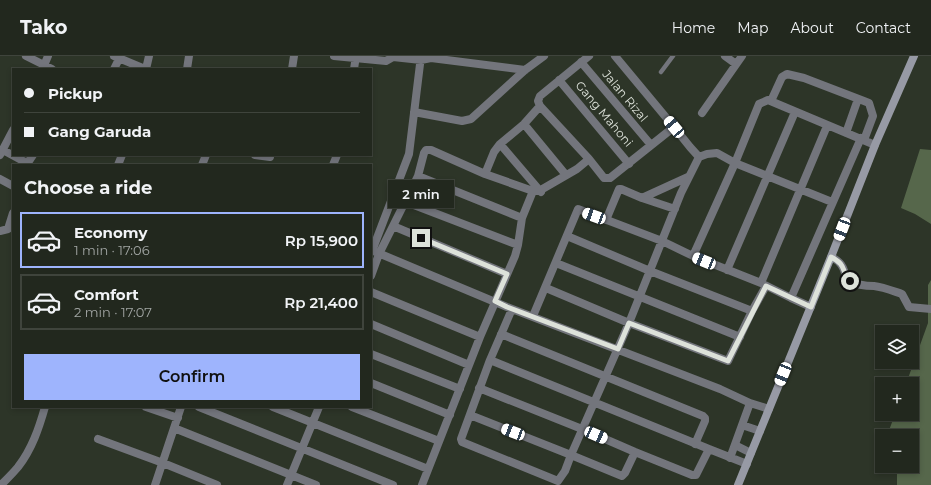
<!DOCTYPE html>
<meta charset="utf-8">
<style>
:root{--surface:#22281e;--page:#2e342b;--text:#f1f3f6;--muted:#a2a6a4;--line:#3f443c;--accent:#9eb4fd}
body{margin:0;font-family:Montserrat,sans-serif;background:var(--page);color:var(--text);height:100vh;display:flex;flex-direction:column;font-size:15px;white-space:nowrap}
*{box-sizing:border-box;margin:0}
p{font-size:13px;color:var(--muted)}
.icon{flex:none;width:22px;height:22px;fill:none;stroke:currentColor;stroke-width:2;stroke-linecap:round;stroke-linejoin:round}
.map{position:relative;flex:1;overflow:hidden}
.details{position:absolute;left:12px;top:108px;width:360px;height:244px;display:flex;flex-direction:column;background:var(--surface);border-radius:0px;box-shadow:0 2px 6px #0003,0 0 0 1px var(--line)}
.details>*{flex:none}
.guide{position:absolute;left:12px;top:12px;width:360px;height:88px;border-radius:0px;box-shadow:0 2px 6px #0003,0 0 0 1px var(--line);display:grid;align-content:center;height:88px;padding:0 12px;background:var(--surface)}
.buttons{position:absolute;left:875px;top:269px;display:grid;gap:8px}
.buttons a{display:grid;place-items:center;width:44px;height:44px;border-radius:0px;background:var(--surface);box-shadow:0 2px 6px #0003,0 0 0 1px var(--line);font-size:20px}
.end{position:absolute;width:18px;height:18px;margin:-9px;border:5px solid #dde2da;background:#111;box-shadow:0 0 0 2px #111}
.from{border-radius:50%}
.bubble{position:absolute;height:28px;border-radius:0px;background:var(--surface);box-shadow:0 2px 6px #0003,0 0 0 1px var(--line);font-size:13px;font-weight:600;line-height:28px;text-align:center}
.car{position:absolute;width:12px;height:24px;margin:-12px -6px;border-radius:5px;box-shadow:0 0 3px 1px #0007;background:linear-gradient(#fff 24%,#345 0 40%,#fff 0 76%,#345 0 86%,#fff 0)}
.guide b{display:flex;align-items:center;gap:14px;height:38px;font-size:15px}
.guide b+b{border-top:1px solid var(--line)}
.guide i{width:10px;height:10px;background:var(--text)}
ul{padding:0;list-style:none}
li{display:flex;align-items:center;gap:12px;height:56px;margin:0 8px 6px;padding:0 4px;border:2px solid var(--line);border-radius:0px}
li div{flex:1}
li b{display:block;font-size:15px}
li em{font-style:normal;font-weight:600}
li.active{border-color:var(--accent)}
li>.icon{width:36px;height:36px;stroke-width:1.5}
h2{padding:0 12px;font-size:18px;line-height:48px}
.button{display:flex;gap:8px;margin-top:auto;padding:8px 12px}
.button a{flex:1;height:46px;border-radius:0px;background:var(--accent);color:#111;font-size:16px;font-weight:600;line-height:46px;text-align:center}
header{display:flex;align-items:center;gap:24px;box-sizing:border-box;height:56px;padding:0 20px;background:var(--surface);border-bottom:1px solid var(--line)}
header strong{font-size:19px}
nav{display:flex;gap:22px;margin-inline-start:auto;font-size:14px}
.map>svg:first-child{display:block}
.forest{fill:#56674b}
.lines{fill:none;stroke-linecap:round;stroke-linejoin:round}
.service{stroke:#73757c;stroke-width:4.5}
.minor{stroke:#73757c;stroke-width:8}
.secondary{stroke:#979aa5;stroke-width:8}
.route{stroke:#dde2da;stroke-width:5}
.labels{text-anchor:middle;stroke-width:3;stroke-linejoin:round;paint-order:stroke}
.street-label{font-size:12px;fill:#dde2da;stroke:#2d3528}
</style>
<header>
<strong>Tako</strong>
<nav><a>Home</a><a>Map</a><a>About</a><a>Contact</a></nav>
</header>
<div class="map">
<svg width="931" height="429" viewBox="0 0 931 429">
<rect width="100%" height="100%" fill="#2d3528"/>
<path class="forest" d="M920,93L931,94V168L915,158L901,152Z
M931,224V429H897V410H912V380H887L895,358H912V328H906L928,267V229Z"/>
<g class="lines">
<path class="service" d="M661,16L673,0"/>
<path class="minor" d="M26,0L52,13
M114,0L145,13
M334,0L386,5L393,1L421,4L431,2L525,14
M725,0L736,8
M581,6L651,89
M43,12L48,0
M114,13L119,3
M146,13L149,0
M187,13L189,0
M292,13L294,0
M354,13L356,0
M559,24L629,108
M771,45L782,21L787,18L804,22L864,45L869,47L873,60L864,84
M414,56L462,65L471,63L525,14L544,0
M702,57L742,0
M524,68L566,119
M674,71L690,91L699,101
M846,77L858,43
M500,88L541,136
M3,94L25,106L29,105L33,99
M0,99L13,74
M255,99L270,101
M589,103L604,122H610L674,71L615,0
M118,109L122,99
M202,109L206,99
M333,109L337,99
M485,118L494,96L500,88L524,68L540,50
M418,120L522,162
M0,123L13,130
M406,146L518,189L515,200L480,281L422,429
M675,153L642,142L688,121
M606,164L619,133H621L642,142
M393,170L507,218
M0,175L8,173L13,157
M567,180L650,215L752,255L766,230
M518,189L522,162L533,135H539L577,113L589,103L540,50L538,45L540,40L589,0
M371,194L507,251L720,333L750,347L769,353
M372,195L409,98L421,0
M693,200L735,107L832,146
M831,201C848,209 842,219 850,225C857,229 867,230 874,230C883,231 893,235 902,238L909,251L931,253
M556,207L740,281
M727,214L795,56
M371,220L379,198L418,120L424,97L426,94H431L485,118L533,135
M761,227L827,70
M546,232L629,267L728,305L752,255
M371,236L480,281
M791,242L811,251
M533,260L578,153L662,185L693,200L761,227L791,242L861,82
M371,268L469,309
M501,278L703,360L705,362V365L695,388
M371,298L460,333
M490,304L709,393
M371,327L450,359
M479,332L582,373L635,396L692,419H696L709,393L747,408
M146,351L178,362
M199,351L393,429
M273,351L428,413
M352,351L439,385
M470,359L571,399L565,415L558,425L462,386L461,383L490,304L512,253
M742,369L760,375
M174,372L316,429
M98,383L163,407L217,429
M735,389L751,397
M635,396L625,417L622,420L571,399L629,267L681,137L699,101L707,98L717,97L735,107L759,48L768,44L875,89
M730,402L750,347
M1,429C7,423 13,417 18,411C32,393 39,372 45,351
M155,429L181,351
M287,429L319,351"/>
<path class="secondary" d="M738,429L831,201L875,89L914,0"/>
</g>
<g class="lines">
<path class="route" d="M421,182L507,218L495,245L507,251L618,293L629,267L728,305L766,230L811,251L831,201C847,209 841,215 850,225"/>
</g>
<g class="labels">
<g class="street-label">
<text transform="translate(625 40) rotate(50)" y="4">Jalan Rizal</text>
<text transform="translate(604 58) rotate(50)" y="4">Gang Mahoni</text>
</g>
</g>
</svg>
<div class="buttons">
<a><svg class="icon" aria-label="layers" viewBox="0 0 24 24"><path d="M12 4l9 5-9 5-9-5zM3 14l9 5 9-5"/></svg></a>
<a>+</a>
<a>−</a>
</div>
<i class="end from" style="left:850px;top:225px"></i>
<i class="end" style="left:421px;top:182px"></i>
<div class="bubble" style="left:388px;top:124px;width:66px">2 min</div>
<i class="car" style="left:674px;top:71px;rotate:320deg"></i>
<i class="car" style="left:594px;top:160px;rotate:290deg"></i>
<i class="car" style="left:842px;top:173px;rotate:201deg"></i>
<i class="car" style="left:704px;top:205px;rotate:292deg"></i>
<i class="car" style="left:783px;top:318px;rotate:202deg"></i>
<i class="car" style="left:513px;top:376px;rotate:291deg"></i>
<i class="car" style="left:596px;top:379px;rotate:114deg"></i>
<div class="guide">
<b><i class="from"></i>Pickup</b>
<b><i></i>Gang Garuda</b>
</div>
<section class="details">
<h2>Choose a ride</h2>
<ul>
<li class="active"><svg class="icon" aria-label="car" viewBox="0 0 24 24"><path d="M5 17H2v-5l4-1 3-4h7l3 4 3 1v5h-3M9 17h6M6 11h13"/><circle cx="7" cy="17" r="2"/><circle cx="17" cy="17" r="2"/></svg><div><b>Economy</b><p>1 min · 17:06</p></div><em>Rp 15,900</em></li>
<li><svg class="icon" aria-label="car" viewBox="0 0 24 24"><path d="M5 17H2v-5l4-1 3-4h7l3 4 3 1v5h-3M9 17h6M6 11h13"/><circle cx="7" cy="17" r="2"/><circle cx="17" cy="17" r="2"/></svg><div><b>Comfort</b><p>2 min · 17:07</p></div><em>Rp 21,400</em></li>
</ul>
<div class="button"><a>Confirm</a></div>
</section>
</div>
